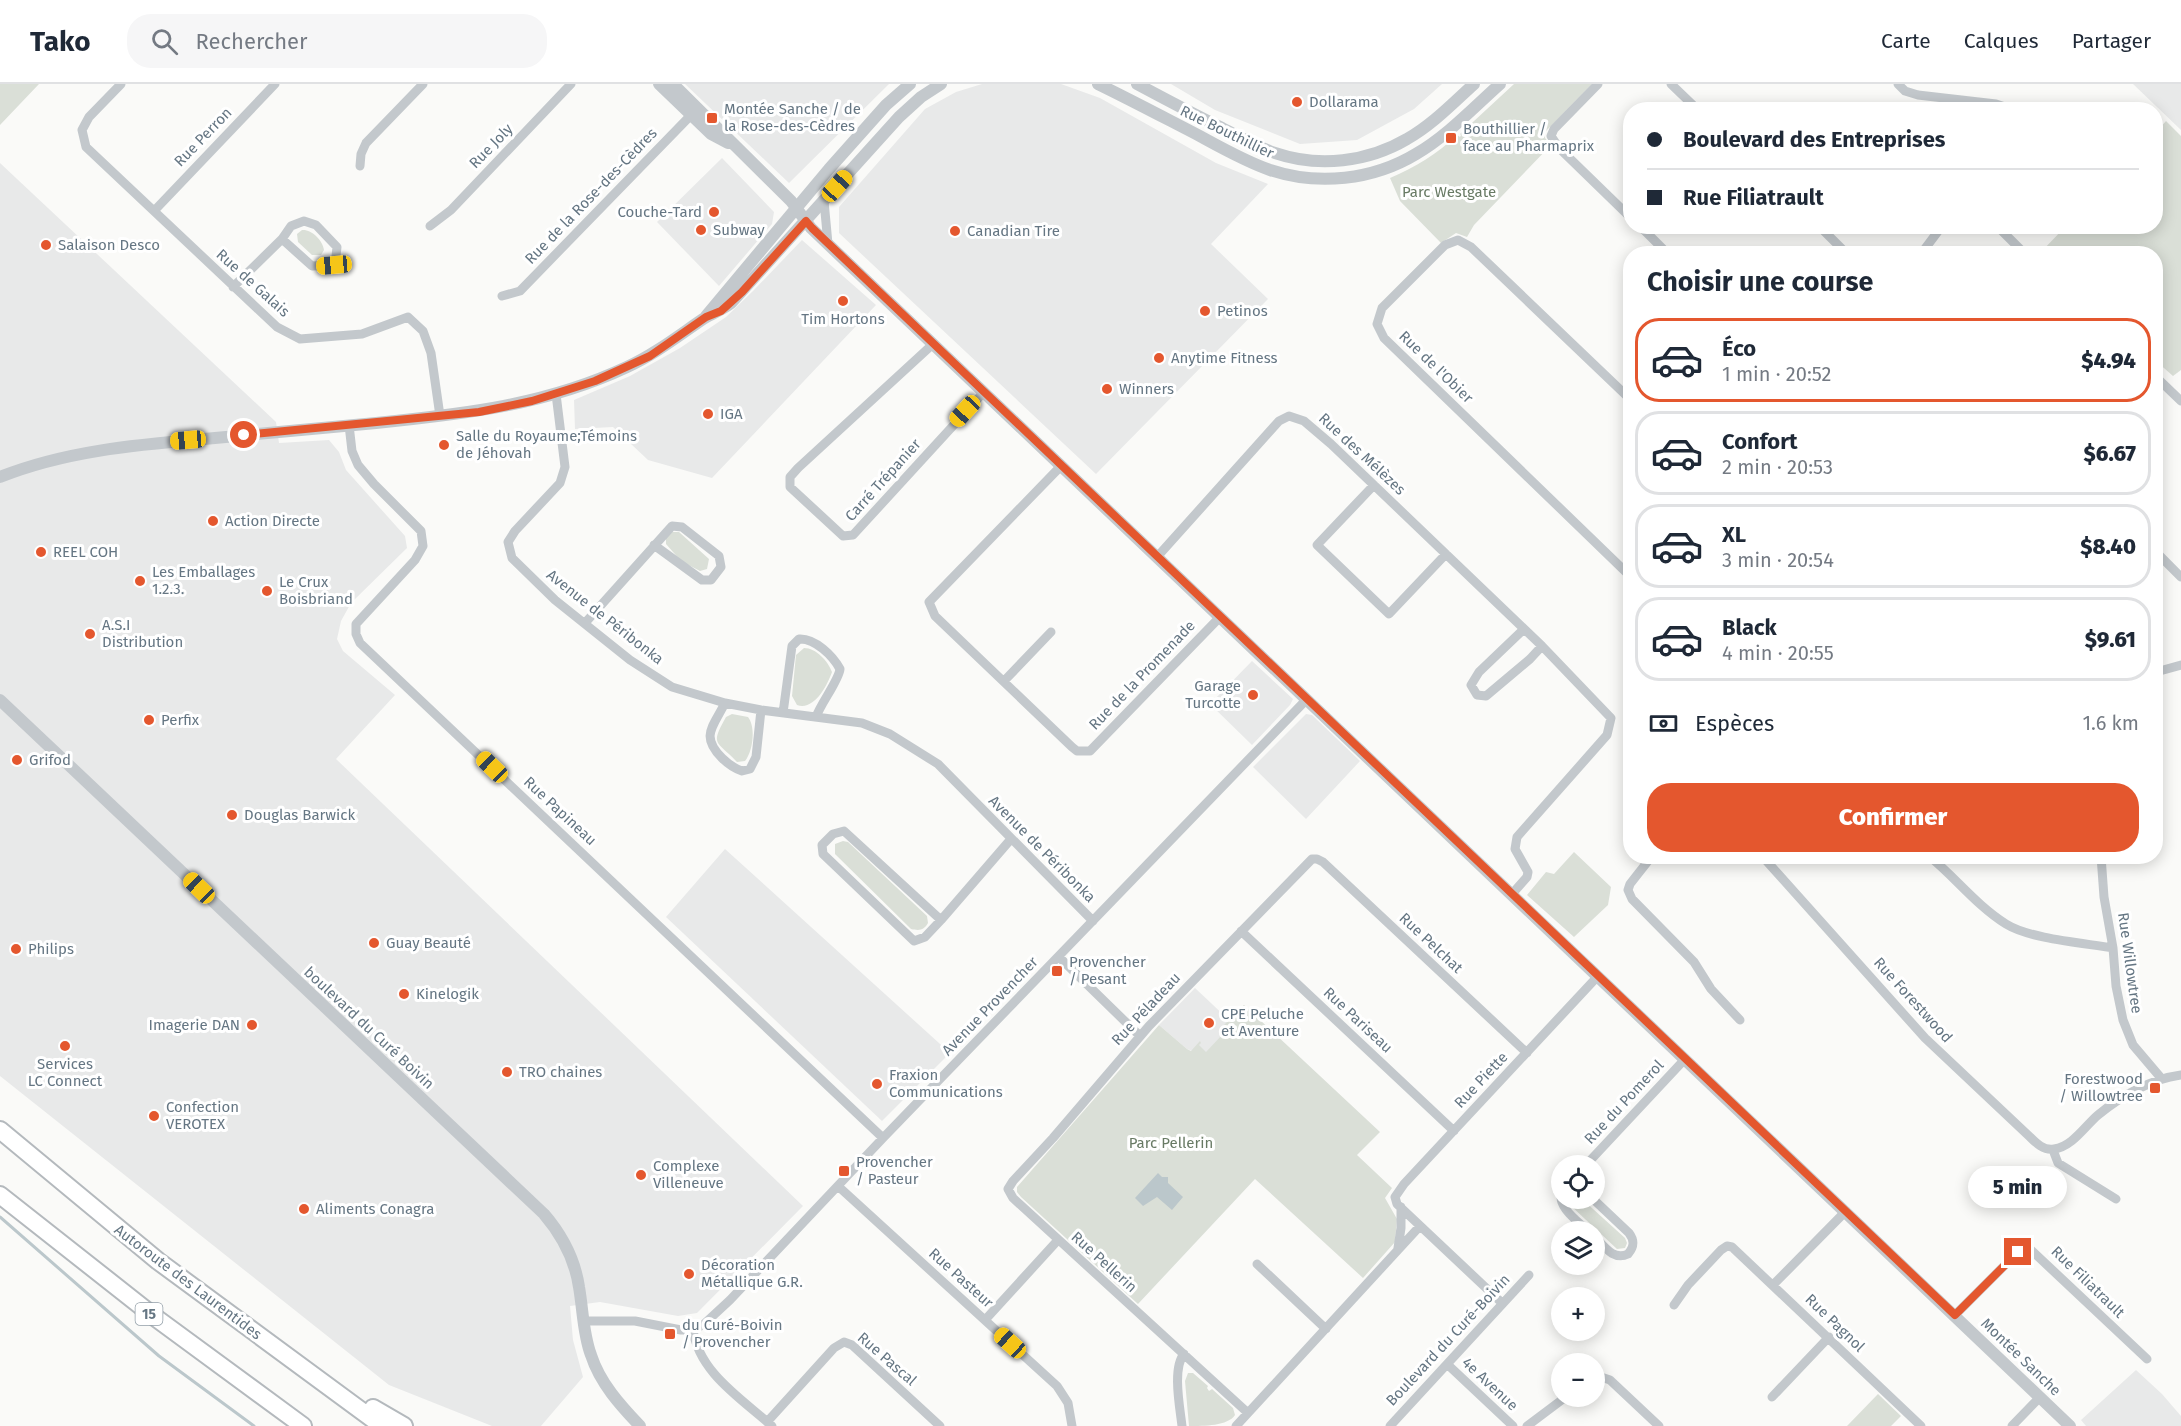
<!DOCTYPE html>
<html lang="fr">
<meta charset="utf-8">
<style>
:root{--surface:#fff;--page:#f6f6f7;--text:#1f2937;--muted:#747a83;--line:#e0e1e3;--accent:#e4572e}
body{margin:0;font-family:"Fira Sans",sans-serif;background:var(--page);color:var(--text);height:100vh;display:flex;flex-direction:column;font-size:22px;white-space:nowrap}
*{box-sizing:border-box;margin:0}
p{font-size:20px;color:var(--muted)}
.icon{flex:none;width:33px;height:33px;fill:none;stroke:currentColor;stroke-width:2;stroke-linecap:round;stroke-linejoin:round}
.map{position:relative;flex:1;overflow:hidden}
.side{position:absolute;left:1623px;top:162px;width:540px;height:618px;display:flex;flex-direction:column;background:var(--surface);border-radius:24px;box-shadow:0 3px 15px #0003}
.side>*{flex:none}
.hud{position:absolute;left:1623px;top:18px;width:540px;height:132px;border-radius:24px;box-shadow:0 3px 15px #0003;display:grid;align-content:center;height:132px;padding:0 24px;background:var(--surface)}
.buttons{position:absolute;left:1551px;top:1071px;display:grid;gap:12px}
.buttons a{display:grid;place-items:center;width:54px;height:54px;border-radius:50%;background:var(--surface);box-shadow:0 3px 15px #0003;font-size:30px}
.end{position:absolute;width:27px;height:27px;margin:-14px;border:8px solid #e4572e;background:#fff;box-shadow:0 0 0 3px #fff}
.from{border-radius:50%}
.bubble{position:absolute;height:42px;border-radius:21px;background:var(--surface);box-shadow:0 3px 15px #0003;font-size:20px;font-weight:800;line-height:42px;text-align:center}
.car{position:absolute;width:18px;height:36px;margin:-18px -9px;border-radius:8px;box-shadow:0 0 4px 2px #0007;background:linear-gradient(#f5c518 24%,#345 0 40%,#f5c518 0 76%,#345 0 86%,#f5c518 0)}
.hud b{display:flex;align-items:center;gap:21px;height:57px;font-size:22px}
.hud b+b{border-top:2px solid var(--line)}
.hud i{width:15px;height:15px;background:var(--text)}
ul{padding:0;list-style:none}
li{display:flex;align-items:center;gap:18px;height:84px;margin:0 12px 9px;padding:0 12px;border:3px solid var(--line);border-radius:24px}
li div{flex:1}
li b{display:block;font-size:22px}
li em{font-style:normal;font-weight:800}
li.active{border-color:var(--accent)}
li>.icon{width:54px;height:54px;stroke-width:1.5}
h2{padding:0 24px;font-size:27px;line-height:72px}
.pay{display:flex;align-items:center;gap:15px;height:66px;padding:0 24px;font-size:22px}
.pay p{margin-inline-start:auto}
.action{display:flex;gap:12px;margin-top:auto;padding:12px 24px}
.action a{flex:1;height:69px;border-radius:24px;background:var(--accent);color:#fff;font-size:24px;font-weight:800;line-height:69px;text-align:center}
header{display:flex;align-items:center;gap:36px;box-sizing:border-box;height:84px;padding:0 30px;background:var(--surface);border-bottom:2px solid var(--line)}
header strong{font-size:28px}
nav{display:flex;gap:33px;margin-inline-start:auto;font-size:21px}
.search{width:420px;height:54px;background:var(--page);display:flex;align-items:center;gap:15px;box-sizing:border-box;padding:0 21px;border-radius:24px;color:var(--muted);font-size:22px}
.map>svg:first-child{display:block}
.built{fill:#e8e9e9}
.green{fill:#dadfd7}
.water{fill:#bbc7cb}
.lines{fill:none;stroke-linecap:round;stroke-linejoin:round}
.stream{stroke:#bbc7cb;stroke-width:3}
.motorway-casing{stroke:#b4b9bd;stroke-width:20}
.minor{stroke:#c3c8cc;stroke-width:9}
.tertiary{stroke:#c3c8cc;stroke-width:12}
.motorway{stroke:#fff;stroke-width:16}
.route{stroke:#e4572e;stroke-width:8}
.poi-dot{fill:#e4572e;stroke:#fff;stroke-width:2}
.labels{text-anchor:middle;stroke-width:6;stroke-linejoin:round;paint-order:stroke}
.shield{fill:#fff;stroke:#939fa8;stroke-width:1.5}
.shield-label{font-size:14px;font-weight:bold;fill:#657683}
.poi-label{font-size:15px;fill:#657683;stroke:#fff;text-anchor:start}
.street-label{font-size:15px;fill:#657683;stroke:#fff}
.park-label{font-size:15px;fill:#687a64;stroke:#fff}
</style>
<header>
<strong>Tako</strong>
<div class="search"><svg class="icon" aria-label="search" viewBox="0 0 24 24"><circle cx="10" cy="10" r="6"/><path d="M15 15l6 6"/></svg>Rechercher</div>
<nav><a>Carte</a><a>Calques</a><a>Partager</a></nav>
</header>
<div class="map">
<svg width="2181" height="1342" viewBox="0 0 2181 1342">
<rect width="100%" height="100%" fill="#fafaf8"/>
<path class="built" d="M685,0H889L789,99Z
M982,0H1061L1100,14L1216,79L1268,100L1211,160L1268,215L1096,390L839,149V123L925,25L956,8Z
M1171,0H1442L1414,25L1357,56L1300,60L1215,26Z
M2133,0H2181V46Z
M722,74L774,128L772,140L719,202L657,138Z
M0,79L276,338L279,359L329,356L339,368L346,386L405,452L407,464L351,519L341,537L337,555L343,567L395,611L336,675L803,1122L697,1229L678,1232L600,1218L570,1222L573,1256L583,1293L541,1342H492L389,1301L0,992Z
M802,156L876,221L712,394L648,376L613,343L575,345L574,316L630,292L680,264L726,233L753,207Z
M1252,577L1293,615L1290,621L1252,661L1210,620Z
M1306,630L1312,631L1360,677L1306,735L1253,683Z
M725,765L950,969L882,1037L666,833Z
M1195,904L1229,936L1244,921L1220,977L1187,965L1159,941Z
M2136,1286L2162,1310L2181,1332V1342H2086L2081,1336Z"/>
<path class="green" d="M0,0H39L0,41Z
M1514,0H1592L1545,48V54L1551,61L1474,141L1467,153L1456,149L1441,159L1400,117L1390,94C1416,83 1437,70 1457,51L1460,53L1461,51L1460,50Z
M2166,37L2181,52V286L2173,292L2156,277V170L2040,169L2065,143L2156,142V48Z
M302,146C311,145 323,156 324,166L321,171H312L298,158L297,150Z
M672,448H679L709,475L707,485L700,487L681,477L666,460V454Z
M804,564C816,564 828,577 832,588C827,602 814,627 797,621L792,612L796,571Z
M732,630L748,633C756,643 753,667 745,677L737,678C716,656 710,662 726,633Z
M843,757L848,758L927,832L928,839C924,846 920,847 911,845L835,770V760Z
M1574,768L1611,803L1608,821L1574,853L1527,811L1546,788L1554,790Z
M1244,921L1380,1048L1357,1071L1392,1104L1385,1114L1397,1135L1395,1158L1363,1194L1255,1095L1138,1220L1021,1113L1017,1108V1103L1159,941L1187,965L1191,967L1200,957L1201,959L1199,961L1206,968L1222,951L1219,949L1223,944L1222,943Z
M1567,1115H1582L1625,1154L1627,1159L1625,1164L1617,1165L1569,1120Z
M1188,1289H1193L1208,1302L1207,1304L1209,1307L1212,1305L1233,1324L1235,1331C1228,1342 1204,1342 1189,1342L1185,1297Z
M1878,1310L1901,1332L1891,1342H1847Z"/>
<path class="water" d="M1158,1089L1162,1093H1168V1099L1183,1113L1172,1126L1157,1113L1143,1122L1135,1114Z"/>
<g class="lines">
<path class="stream" d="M0,1133L159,1272L254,1342"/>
<g class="motorway-casing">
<path id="motorway" d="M0,1046L158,1177L382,1342
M0,1111L156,1234L303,1342
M373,1324L404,1342"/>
</g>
<path class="minor" d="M121,0L89,33L82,46L86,63L277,243L300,255L362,250L408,233L423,247L431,269L440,332
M1598,0L1554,45L1551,52L1559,64L1630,133
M1671,0L1698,26
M1898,0L1905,7L1918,11L1996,20L2014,26
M360,82L361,70L366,59L423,0
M824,117L828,160
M154,127L275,0
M430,142L451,126L571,0
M1640,142L1668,170
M1819,142L1847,170
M1997,142L2025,170
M1921,170L1942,142
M233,203L282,155L291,142L304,137L316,141L337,163L335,181L312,182L282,155
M502,212L520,207L694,28
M933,260L798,384L790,393V403L843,452L853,451L984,308
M2156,293L2181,317
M556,310L565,383L560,399L515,447L508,458L512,474L555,516L630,576L672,603L725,619L761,626L862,639L890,650L938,680L1093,837
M1630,315L1471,163L1458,156L1445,161L1382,224L1377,240L1384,254L1630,492
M349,341L352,367L358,381L374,400L421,447L423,462L415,476L356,540V550L360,559L883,1054
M1061,382L929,518L935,532L1072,663L1077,667H1090L1220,533
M1374,401L1317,461L1389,530L1446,470
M2156,468L2181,493
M1157,473L1279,337L1289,332L1304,337L1331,360L1542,562L1611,634L1607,651L1517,753L1515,765L1528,788L1527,793L1512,810
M585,539L672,442L682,443L719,472L721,483L711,496H702L654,461
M1524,545L1479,588L1471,601L1477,611L1486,612L1530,575L1542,562
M2156,588L2181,581
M1004,597L1051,548
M725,619C713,643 700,652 722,674C728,680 733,684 742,687L750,685L756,673L761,626
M783,629L792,562L799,555C815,554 833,572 840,585C839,596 821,619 816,633
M1652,772L1630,800L1628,806L1632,815L1694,878L1711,905L1740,936
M1762,772L1925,954L2030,1053C2036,1059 2044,1067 2054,1065C2072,1063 2085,1042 2098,1031C2121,1012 2151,995 2181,991
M1929,772C1956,794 1976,821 2006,840C2030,855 2084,859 2113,864
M2101,772L2104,813L2113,864L2116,902L2123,936L2133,961L2161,994
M941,836L844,747L833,750L822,761L823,770L914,857L925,853L941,836L1011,755
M1241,847L1454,1047
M1059,873L1140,952
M2053,1066L2058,1079L2116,1115
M1585,1082L1685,975
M839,1103L1057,1302L1068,1319L1072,1342
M1562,1108C1556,1123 1579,1138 1589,1148
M1592,1114L1629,1149C1635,1157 1634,1163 1628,1170C1613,1177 1604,1162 1594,1152
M1398,1164L1401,1144V1123
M1257,1180L1326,1245
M1773,1201L1846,1127
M1502,1219L1397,1120L1395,1113L1404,1100L1598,892
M1674,1221L1688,1201L1721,1166L1727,1162L1732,1163L1921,1342
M1955,1231L2018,1168L2024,1165H2030L2147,1275
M985,1236L1058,1156
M584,1237H635L681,1246H690L703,1241L730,1216L883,1054L1307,615
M693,1245C698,1288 742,1315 772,1342
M1447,1280L1513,1342
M1594,1296L1604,1294L1610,1296L1659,1342
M1772,1313L1829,1253
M1248,1329L1013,1114L1008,1105L1013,1097L1053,1054L1149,942L1312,775H1317L1323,778L1527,969
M767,1338L834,1264L844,1258L852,1261L940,1342
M1182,1342C1180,1324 1172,1284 1184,1270
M1236,1342L1420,1142
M1390,1342L1529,1191
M1527,1342L1567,1312
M2012,1342L2040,1313"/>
<path class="tertiary" d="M659,0L711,50L728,59
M673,0L791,117L811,144L2070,1342
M1098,0C1131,16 1163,33 1196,50C1220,63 1244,77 1270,86C1318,102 1373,96 1416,70C1447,52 1473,24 1500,0
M1137,0C1165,15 1193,30 1222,44C1239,53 1257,63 1275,69C1319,84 1368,78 1407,55C1432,41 1453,19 1474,0
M706,232L829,85L886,21L910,0
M0,393C65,367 135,361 204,355C261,350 319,344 376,339C464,330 546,321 627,283C655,270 678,252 703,235C712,229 722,226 731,219L899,33L921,13L941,0
M0,616L544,1130C562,1151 575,1176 579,1203C583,1226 583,1250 591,1271C600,1299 620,1321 640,1342"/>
<use href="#motorway" class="motorway"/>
</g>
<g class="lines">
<path class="route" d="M244,351L479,328L532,317L595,297L650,272L706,233L721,227L742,208L806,137L812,144L1955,1231L2018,1168"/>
</g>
<g class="poi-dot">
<circle cx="1297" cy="18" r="6"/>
<rect x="706" y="28" width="12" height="12" rx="3"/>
<rect x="1445" y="48" width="12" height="12" rx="3"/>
<circle cx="714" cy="128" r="6"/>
<circle cx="701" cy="146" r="6"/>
<circle cx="955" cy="147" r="6"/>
<circle cx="46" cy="161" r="6"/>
<circle cx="843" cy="217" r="6"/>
<circle cx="1205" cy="227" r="6"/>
<circle cx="1159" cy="274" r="6"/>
<circle cx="1107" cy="305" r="6"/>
<circle cx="708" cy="330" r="6"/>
<circle cx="444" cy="361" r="6"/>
<circle cx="213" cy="437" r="6"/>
<circle cx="41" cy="468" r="6"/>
<circle cx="140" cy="497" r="6"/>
<circle cx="267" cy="507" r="6"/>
<circle cx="90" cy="550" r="6"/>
<circle cx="1253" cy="611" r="6"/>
<circle cx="149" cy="636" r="6"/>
<circle cx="17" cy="676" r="6"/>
<circle cx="232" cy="731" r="6"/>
<circle cx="374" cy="859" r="6"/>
<circle cx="16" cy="865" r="6"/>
<rect x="1051" y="881" width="12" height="12" rx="3"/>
<circle cx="404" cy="910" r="6"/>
<circle cx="1209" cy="939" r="6"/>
<circle cx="252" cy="941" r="6"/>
<circle cx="65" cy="962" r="6"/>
<circle cx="507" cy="988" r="6"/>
<circle cx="877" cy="1000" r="6"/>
<rect x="2149" y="998" width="12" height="12" rx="3"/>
<circle cx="154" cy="1032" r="6"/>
<rect x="838" y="1081" width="12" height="12" rx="3"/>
<circle cx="641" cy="1091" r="6"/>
<circle cx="304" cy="1125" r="6"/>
<circle cx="689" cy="1190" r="6"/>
<rect x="664" y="1244" width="12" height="12" rx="3"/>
</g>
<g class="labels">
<rect class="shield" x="135.5" y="1219" width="27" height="22" rx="4.5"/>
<g class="shield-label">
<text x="149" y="1235">15</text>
</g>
<g class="poi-label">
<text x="1309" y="23">Dollarama</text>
<text x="724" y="30">Montée Sanche / de<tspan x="724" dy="17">la Rose-des-Cèdres</tspan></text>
<text x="1463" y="50">Bouthillier /<tspan x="1463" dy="17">face au Pharmaprix</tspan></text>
<text x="702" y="133" text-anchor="end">Couche-Tard</text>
<text x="713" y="151">Subway</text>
<text x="967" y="152">Canadian Tire</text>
<text x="58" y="166">Salaison Desco</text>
<text x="1217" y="232">Petinos</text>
<text x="843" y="240" text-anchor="middle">Tim Hortons</text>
<text x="1171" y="279">Anytime Fitness</text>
<text x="1119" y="310">Winners</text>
<text x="720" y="335">IGA</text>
<text x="456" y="357">Salle du Royaume;Témoins<tspan x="456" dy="17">de Jéhovah</tspan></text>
<text x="225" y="442">Action Directe</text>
<text x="53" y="473">REEL COH</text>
<text x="152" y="493">Les Emballages<tspan x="152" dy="17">1.2.3.</tspan></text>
<text x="279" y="503">Le Crux<tspan x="279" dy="17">Boisbriand</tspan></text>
<text x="102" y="546">A.S.I<tspan x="102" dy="17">Distribution</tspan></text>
<text x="1241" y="607" text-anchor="end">Garage<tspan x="1241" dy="17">Turcotte</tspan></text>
<text x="161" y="641">Perfix</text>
<text x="29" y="681">Grifod</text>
<text x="244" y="736">Douglas Barwick</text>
<text x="386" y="864">Guay Beauté</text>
<text x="28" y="870">Philips</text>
<text x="1069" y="883">Provencher<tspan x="1069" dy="17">/ Pesant</tspan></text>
<text x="416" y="915">Kinelogik</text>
<text x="1221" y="935">CPE Peluche<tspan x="1221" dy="17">et Aventure</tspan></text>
<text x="240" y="946" text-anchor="end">Imagerie DAN</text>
<text x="65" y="985" text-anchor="middle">Services<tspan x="65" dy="17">LC Connect</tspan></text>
<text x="519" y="993">TRO chaines</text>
<text x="889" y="996">Fraxion<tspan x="889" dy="17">Communications</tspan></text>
<text x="2143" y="1000" text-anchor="end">Forestwood<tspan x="2143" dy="17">/ Willowtree</tspan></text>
<text x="166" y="1028">Confection<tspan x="166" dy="17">VEROTEX</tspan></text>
<text x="856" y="1083">Provencher<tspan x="856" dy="17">/ Pasteur</tspan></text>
<text x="653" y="1087">Complexe<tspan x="653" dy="17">Villeneuve</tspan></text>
<text x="316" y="1130">Aliments Conagra</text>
<text x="701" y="1186">Décoration<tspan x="701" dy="17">Métallique G.R.</tspan></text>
<text x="682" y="1246">du Curé-Boivin<tspan x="682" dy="17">/ Provencher</tspan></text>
</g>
<g class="street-label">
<text transform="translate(1227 48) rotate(26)" y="5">Rue Bouthillier</text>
<text transform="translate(203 53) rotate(-46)" y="5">Rue Perron</text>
<text transform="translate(491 62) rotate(-46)" y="5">Rue Joly</text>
<text transform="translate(591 112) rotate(-46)" y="5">Rue de la Rose-des-Cèdres</text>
<text transform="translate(253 199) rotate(42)" y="5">Rue de Galais</text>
<text transform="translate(1436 283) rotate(44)" y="5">Rue de l'Obier</text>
<text transform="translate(1362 370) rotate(43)" y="5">Rue des Mélèzes</text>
<text transform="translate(883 396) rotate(-48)" y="5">Carré Trépanier</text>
<text transform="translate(605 533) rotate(38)" y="5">Avenue de Péribonka</text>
<text transform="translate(1142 591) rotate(-46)" y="5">Rue de la Promenade</text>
<text transform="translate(560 727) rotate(43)" y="5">Rue Papineau</text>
<text transform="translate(1042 765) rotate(45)" y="5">Avenue de Péribonka</text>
<text transform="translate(1431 859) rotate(43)" y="5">Rue Pelchat</text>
<text transform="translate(2130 879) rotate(82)" y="5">Rue Willowtree</text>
<text transform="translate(1913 916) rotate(48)" y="5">Rue Forestwood</text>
<text transform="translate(990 922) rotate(-46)" y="5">Avenue Provencher</text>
<text transform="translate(1146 925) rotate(-47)" y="5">Rue Péladeau</text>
<text transform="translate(1358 936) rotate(43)" y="5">Rue Pariseau</text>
<text transform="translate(369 944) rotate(43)" y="5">boulevard du Curé Boivin</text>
<text transform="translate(1481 996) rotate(-47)" y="5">Rue Piette</text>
<text transform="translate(1624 1018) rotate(-47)" y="5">Rue du Pomerol</text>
<text transform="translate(1104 1178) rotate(42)" y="5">Rue Pellerin</text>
<text transform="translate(961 1194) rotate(42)" y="5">Rue Pasteur</text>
<text transform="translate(188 1198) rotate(37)" y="5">Autoroute des Laurentides</text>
<text transform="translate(2088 1198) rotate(44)" y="5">Rue Filiatrault</text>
<text transform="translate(1835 1239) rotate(44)" y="5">Rue Pagnol</text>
<text transform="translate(1448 1256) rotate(-47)" y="5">Boulevard du Curé-Boivin</text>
<text transform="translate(2021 1273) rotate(44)" y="5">Montée Sanche</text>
<text transform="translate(887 1275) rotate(41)" y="5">Rue Pascal</text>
<text transform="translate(1490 1300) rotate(43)" y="5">4e Avenue</text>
</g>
<g class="park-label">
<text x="1449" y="113">Parc Westgate</text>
<text x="1171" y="1064">Parc Pellerin</text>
</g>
</g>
</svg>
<div class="buttons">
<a><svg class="icon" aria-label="locate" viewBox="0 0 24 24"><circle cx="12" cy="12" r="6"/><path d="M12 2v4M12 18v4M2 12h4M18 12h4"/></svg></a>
<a><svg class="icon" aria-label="layers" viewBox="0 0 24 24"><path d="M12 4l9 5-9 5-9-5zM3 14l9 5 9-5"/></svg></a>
<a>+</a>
<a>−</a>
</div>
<i class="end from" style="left:244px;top:351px"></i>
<i class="end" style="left:2018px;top:1168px"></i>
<div class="bubble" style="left:1968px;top:1082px;width:99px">5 min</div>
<i class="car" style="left:837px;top:102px;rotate:42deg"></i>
<i class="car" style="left:334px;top:181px;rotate:265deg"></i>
<i class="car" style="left:965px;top:327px;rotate:223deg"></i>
<i class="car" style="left:188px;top:356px;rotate:265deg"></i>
<i class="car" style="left:492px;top:683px;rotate:314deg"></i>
<i class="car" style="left:199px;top:804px;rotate:314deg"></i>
<i class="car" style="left:1010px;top:1259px;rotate:312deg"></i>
<div class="hud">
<b><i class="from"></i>Boulevard des Entreprises</b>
<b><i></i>Rue Filiatrault</b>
</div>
<section class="side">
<h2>Choisir une course</h2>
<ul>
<li class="active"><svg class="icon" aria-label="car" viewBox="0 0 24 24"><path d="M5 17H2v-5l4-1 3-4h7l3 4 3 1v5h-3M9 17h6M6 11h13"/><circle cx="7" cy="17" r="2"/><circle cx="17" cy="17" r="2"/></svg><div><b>Éco</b><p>1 min · 20:52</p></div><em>$4.94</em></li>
<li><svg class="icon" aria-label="car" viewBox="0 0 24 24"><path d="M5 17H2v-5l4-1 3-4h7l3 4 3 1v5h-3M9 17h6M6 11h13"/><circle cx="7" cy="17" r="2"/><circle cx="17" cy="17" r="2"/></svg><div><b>Confort</b><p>2 min · 20:53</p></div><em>$6.67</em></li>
<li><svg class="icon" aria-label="car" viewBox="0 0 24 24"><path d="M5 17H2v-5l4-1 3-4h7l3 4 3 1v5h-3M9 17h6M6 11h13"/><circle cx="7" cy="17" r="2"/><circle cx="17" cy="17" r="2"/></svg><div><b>XL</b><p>3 min · 20:54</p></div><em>$8.40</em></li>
<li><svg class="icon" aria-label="car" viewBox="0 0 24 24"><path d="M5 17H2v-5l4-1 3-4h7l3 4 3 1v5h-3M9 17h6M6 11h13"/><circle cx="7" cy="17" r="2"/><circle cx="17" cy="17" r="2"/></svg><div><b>Black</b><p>4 min · 20:55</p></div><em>$9.61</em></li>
</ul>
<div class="pay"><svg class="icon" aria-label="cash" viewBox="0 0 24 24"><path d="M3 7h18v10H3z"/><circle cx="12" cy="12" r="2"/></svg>Espèces<p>1.6 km</p></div>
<div class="action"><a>Confirmer</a></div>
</section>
</div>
